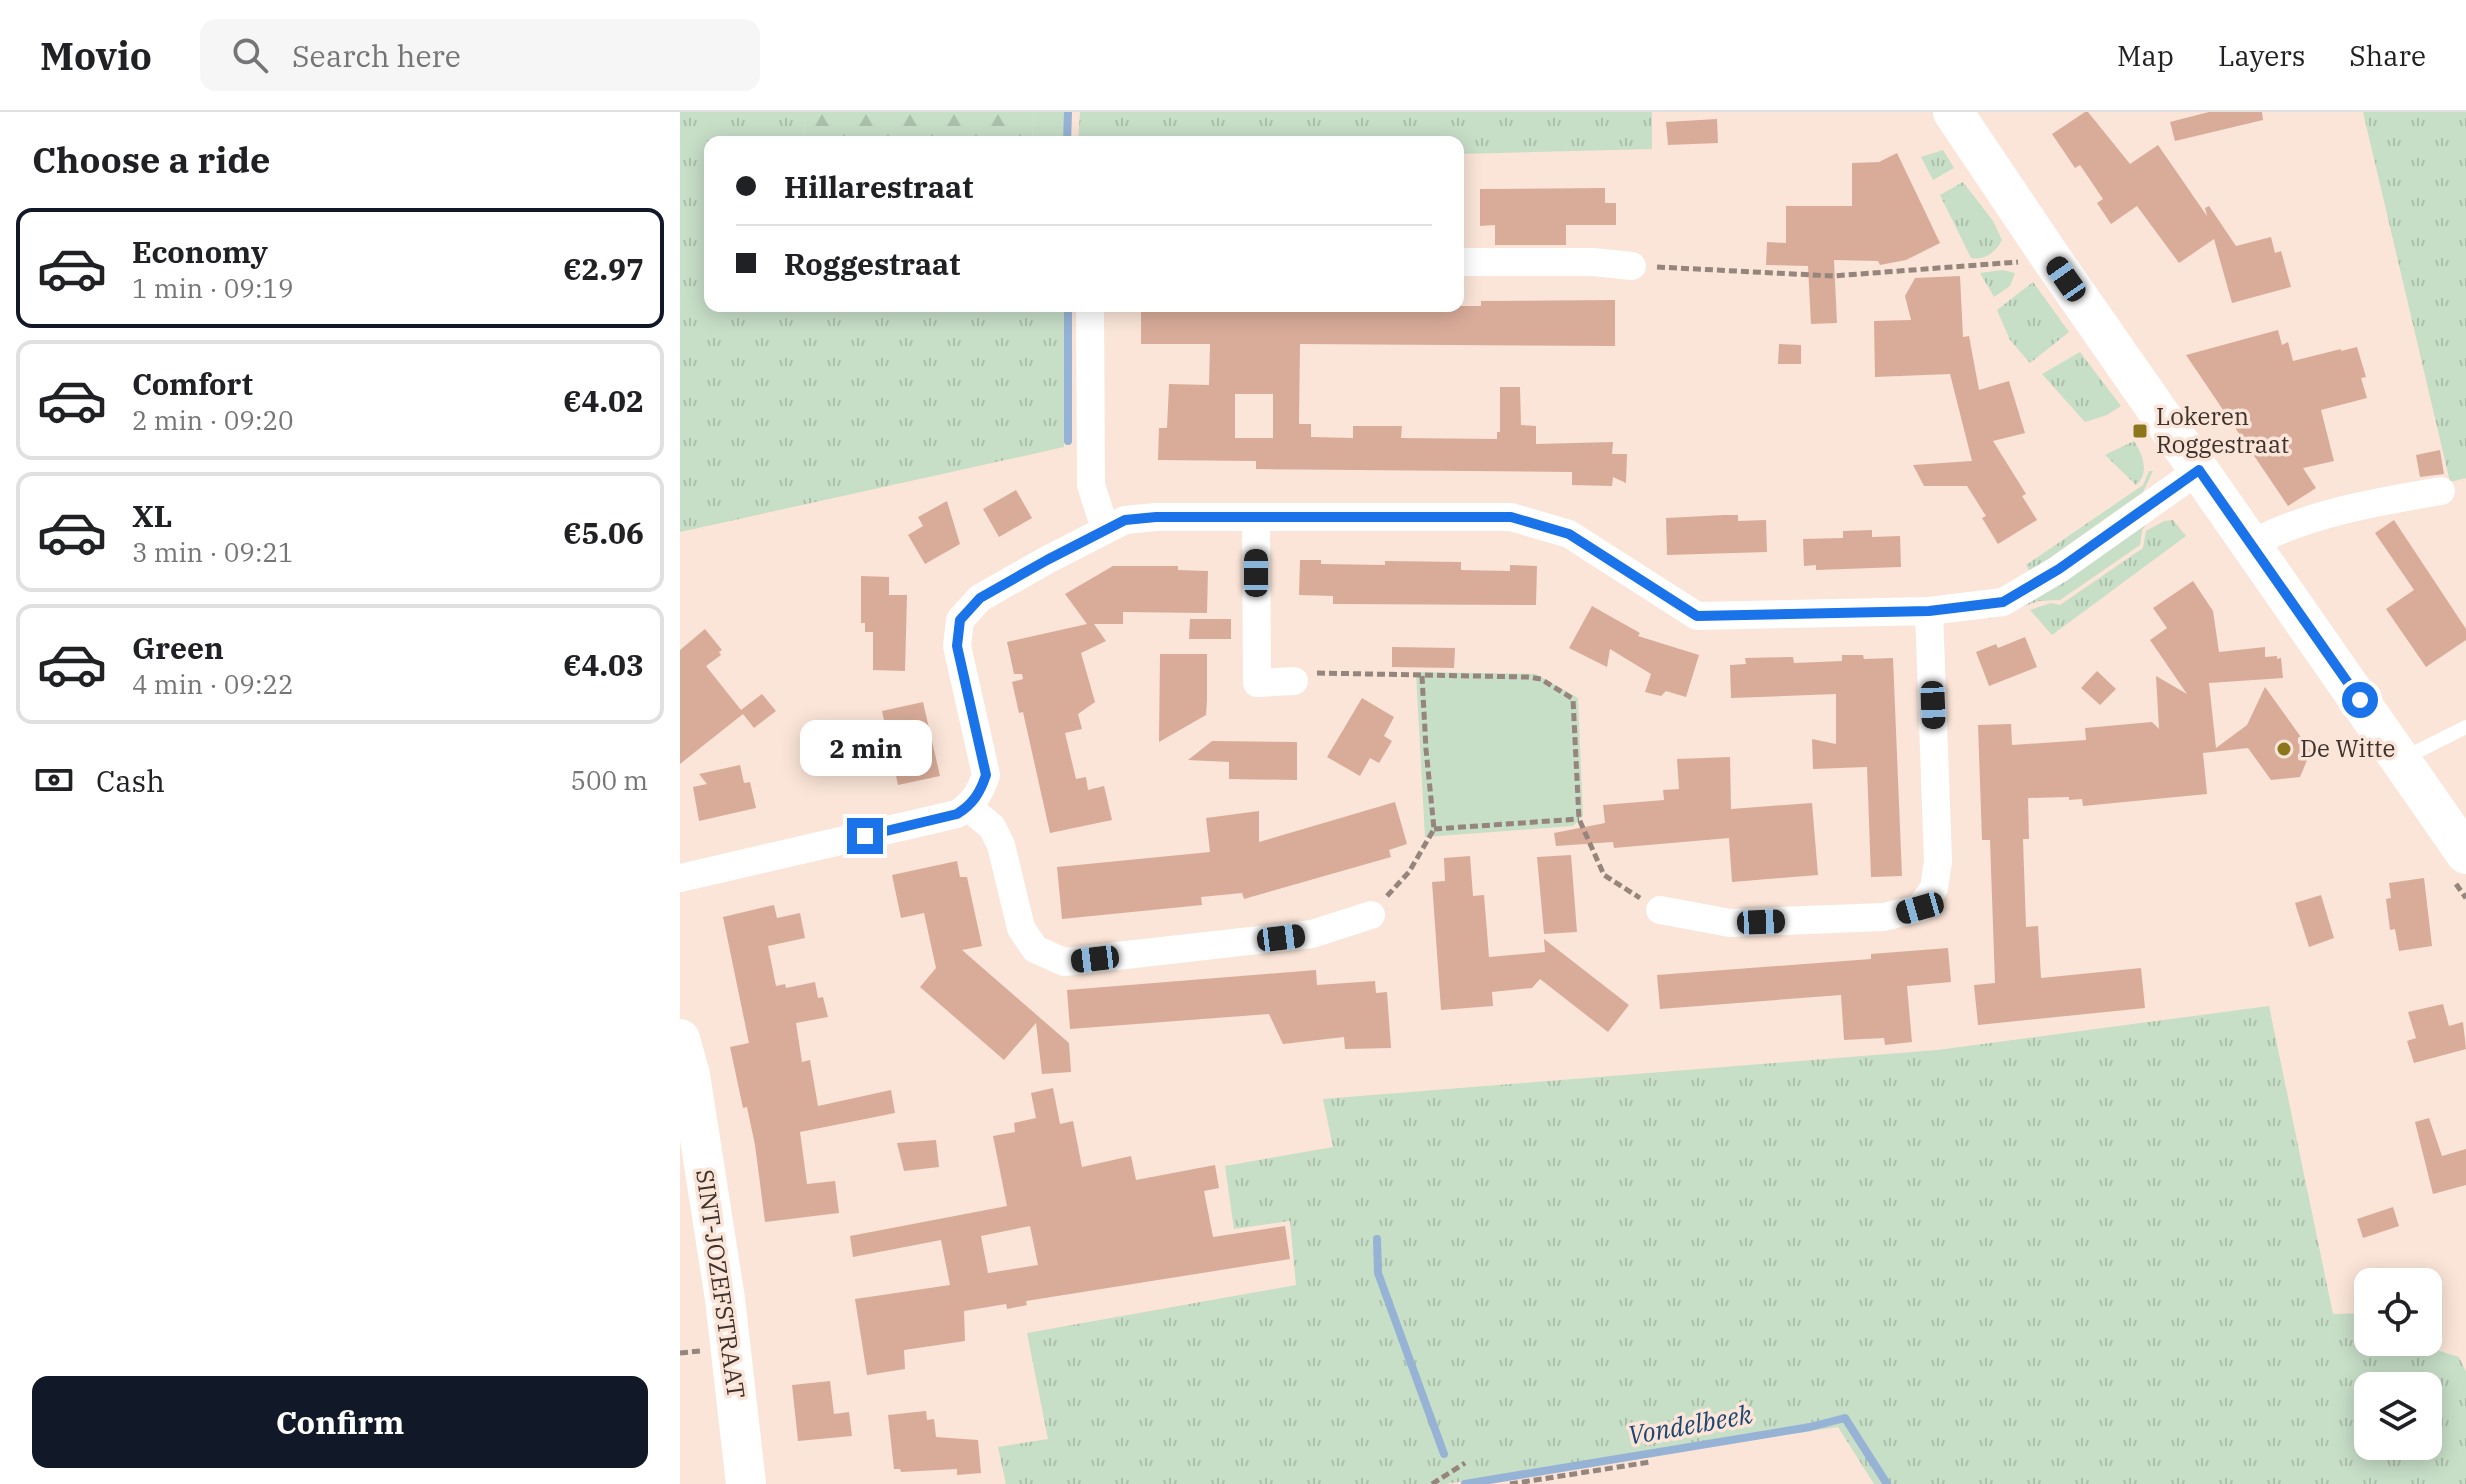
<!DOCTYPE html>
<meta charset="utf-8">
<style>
:root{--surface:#fff;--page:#f6f6f6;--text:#202124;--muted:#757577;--line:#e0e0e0;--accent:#111827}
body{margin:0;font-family:"IBM Plex Serif",serif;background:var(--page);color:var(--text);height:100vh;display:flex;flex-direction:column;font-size:30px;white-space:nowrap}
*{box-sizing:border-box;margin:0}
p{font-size:26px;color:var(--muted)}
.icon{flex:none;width:44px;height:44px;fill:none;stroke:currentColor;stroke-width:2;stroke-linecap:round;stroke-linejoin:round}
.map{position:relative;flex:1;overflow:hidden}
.panel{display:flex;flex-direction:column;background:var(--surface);width:680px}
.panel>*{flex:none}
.banner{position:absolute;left:24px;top:24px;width:760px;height:176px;border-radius:16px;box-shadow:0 4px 20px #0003;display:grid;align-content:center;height:176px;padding:0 32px;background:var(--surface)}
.controls{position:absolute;left:1674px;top:1156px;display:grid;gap:16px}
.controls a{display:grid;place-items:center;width:88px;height:88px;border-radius:16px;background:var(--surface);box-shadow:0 4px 20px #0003;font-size:40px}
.end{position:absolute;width:36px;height:36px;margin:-18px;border:10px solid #1a73e8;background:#fff;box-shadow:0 0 0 4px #fff}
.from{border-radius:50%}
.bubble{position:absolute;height:56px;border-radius:16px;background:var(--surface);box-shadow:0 4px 20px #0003;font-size:26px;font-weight:800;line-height:56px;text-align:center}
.car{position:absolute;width:24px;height:48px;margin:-24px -12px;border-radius:10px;box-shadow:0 0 6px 2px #0007;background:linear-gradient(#222 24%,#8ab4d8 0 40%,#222 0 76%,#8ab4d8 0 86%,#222 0)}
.banner b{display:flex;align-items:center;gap:28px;height:76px;font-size:30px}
.banner b+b{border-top:2px solid var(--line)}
.banner i{width:20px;height:20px;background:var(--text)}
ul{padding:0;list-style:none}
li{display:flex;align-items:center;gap:24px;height:120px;margin:0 16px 12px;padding:0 16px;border:4px solid var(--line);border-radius:16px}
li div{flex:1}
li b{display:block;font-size:30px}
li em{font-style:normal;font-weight:800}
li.on{border-color:var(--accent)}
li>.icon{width:72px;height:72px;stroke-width:1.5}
h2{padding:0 32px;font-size:36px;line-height:96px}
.pay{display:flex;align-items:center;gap:20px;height:88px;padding:0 32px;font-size:30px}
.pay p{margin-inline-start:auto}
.button{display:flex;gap:16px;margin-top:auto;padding:16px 32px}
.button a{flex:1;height:92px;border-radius:16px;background:var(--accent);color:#fff;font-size:32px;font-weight:800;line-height:92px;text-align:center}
header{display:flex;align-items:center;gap:48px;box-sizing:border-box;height:112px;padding:0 40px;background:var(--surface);border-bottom:2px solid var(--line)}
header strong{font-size:38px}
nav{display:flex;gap:44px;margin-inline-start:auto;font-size:28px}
.search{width:560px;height:72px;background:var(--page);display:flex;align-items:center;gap:20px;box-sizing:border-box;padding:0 28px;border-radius:16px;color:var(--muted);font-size:30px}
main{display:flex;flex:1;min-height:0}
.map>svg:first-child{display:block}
.grass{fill:url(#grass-tufts);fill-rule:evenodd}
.forest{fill:url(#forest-firs)}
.green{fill:#c7dec7}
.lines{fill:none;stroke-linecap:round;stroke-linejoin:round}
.stream{stroke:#96b3d5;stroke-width:8}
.building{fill:#d9ac99;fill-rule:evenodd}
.path{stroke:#95857c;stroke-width:5;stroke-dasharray:8 4;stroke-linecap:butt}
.lane{stroke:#fff;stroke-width:14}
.street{stroke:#fff;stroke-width:28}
.secondary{stroke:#fff;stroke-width:40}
.route{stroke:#1a73e8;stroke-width:10}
.poi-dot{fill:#8b761b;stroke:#fbe5d8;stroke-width:3}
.labels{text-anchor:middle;stroke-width:7;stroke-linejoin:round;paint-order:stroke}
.poi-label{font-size:24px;fill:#3d332c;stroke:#fbe5d8;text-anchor:start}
.street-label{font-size:24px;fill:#3d332c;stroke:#fbe5d8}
.water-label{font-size:26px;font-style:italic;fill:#1d4572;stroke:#fbe5d8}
</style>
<header>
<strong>Movio</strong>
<div class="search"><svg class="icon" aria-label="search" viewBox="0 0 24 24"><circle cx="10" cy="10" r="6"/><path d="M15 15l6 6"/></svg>Search here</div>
<nav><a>Map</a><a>Layers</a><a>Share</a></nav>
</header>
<main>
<section class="panel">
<h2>Choose a ride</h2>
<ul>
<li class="on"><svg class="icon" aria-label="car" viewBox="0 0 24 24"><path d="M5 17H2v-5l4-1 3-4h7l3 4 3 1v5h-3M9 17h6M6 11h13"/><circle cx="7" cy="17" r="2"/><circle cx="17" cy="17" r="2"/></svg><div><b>Economy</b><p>1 min · 09:19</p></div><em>€2.97</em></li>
<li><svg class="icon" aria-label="car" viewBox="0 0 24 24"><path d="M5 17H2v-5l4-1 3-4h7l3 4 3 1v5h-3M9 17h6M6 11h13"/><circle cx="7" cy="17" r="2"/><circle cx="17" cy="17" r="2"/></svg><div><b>Comfort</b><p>2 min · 09:20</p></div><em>€4.02</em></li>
<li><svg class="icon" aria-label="car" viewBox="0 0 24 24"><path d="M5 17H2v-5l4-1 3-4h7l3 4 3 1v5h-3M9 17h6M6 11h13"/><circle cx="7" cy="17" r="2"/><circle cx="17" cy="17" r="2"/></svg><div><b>XL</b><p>3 min · 09:21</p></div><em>€5.06</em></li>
<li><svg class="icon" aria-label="car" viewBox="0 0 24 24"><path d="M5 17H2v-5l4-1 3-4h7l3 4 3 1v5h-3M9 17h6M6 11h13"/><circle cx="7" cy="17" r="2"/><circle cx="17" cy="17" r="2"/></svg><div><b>Green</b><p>4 min · 09:22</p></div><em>€4.03</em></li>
</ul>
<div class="pay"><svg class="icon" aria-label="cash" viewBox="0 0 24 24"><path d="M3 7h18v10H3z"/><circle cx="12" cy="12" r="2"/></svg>Cash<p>500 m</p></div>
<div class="button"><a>Confirm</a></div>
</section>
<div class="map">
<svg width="1786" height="1372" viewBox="0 0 1786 1372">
<defs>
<pattern id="grass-tufts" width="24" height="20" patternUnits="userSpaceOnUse" patternTransform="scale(2)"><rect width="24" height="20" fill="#c7dec7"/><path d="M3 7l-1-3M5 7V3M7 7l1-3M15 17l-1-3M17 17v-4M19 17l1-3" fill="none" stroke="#acbfab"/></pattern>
<pattern id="forest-firs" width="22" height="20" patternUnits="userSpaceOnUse" patternTransform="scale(2)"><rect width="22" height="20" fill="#c7dec7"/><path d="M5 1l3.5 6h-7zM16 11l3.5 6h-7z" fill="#acbfab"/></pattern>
</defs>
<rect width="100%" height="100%" fill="#fbe5d8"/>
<path class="grass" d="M0,0H124L125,30H30V194H386L384,335L0,420Z
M354,0H389L388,30H352Z
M400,0H972V37L778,42V30H398Z
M1683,0H1786V366L1770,370Z
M1263,38L1274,56L1253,68L1241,45Z
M1283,70L1313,109L1322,128C1316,140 1304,149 1291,146L1260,83Z
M1322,158L1335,161L1330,174L1314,185L1300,161Z
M1353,170L1389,220L1350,251L1330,228L1317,198Z
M1400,240L1441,294L1427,303L1405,310L1362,262Z
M1454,329C1463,343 1470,361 1456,373L1425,343Z
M1469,359H1473L1463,380L1350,460L1346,453L1463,373Z
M1493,408L1506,424L1372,523L1350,498L1371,491L1380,493L1463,436L1466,419L1484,409Z
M1464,411L1466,413L1462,418L1460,433L1380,488L1359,489L1309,507L1308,502Z
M1589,894L1653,1202L1688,1201V1230H1731L1779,1245L1786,1260V1372H1194L1158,1315L765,1372H326L318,1335L368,1327L347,1221L616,1173L610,1109L554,1117L545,1054L653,1035L643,987L1257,938ZM1688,1274H1748V1334H1688Z"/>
<path class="forest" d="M124,0H354L352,30H125Z"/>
<path class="green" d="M736,560L856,562L898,586L903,704L893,714L745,725Z"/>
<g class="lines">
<path class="stream" d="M387,30L388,0
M388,194V329
M697,1127L698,1161L764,1342
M785,1372L1130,1315L1165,1306L1207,1372"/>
</g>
<path class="building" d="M1405,0H1408L1450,52L1478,33L1527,104L1525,96L1529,94L1556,134L1591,125L1595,141L1601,139L1611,175L1552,191L1534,127L1499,151L1457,94L1431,112L1417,91L1423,87L1400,53L1395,56L1372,22Z
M1529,0H1582L1583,8L1495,29L1490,10Z
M1037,7L1038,31L988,33L986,10Z
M1217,41L1260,131L1226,148L1200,153L1198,149L1154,148L1157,211L1131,212L1128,154L1086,153L1087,130L1106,131V94H1172V51L1199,50Z
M925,76V91H936V113H886V133H815V113L800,114V77Z
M1280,164L1283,225L1289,224L1299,278L1329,269L1345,321L1313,329L1346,382L1342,384L1357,408L1318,432L1302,406L1306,404L1287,374H1244L1233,353L1292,349L1270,262L1195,265L1194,209L1231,208L1225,184L1235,166Z
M935,188V234L620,232L619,312H631V325L673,326V314H722L721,326L817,327V320H820V275H840L841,313L856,314V332L933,330L932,342H947L946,371L933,365L932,374L892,373V360L576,357V349L478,348L479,316H487L489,272L529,273L530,232H461V194H801V189ZM555,282H593V326H555Z
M1598,218L1602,233L1608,230L1613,249L1661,237V239L1677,235L1686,265L1681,266L1687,286L1641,298L1654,349L1623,356L1636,376L1608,394L1506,243Z
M1099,232L1121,233V252H1098Z
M1760,338L1764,362L1740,365L1736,343Z
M336,378L352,406L319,425L303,397Z
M267,389L280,432L245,452L228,423L243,414L238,405Z
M1044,403H1058V409L1086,408L1087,440L987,443L986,406Z
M1714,408L1786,517V528L1746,555L1706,497L1734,478L1695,421Z
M1192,418V425L1220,424L1221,455L1136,458V453L1124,454L1123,427L1163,426V419Z
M620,448H641V452L705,453V449L781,450V458L830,459V453L857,454L856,493L653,492V484L619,483Z
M433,454H498V458L528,459L527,501L443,500V512H414L426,529L401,541L415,590L398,602L402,617L385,621L396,667L406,665L408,678L424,674L432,708L370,721L343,600L339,601L332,570L343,567L342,562H334L327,530L407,512L385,482Z
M181,464L209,465V483H227L225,559L193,558V520H185V511H181Z
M1513,469L1533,499L1539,540L1585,535V545L1597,544V547L1601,546L1603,566L1529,571L1536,636L1567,613L1585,575L1631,639L1620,665L1591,668L1568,636L1523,641L1527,682L1403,694L1402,687L1389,688V685L1348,686L1349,727H1343L1346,815L1358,814L1361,866L1461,856L1465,896L1298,913L1294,873L1315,871L1310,728H1302L1298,613L1331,612L1332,633L1406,628L1405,616L1472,610L1479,617L1476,564L1507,582L1470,528L1487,516L1473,496Z
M912,494L960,521L958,524L1019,543L1006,585L986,579L981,584L965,580L971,562L930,537L927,555L889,536Z
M510,507H551V527H509Z
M25,517L42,538L39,540L41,543L26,554L61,598L82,582L96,599L74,616L63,602L0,652V538Z
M1345,525L1357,555L1309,574L1296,540L1316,532L1318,536Z
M712,535L775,536L774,556L712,555Z
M480,542H527V588L526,603L479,630Z
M1162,543H1183L1184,547L1213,546L1222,764L1191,765L1187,655L1133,657L1132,627L1156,632V582L1051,586L1050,553L1066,552L1065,546L1113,545L1114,551L1162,549Z
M1417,559L1436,577L1420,593L1401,576Z
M682,586L714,605L704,624L712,629L699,651L690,646L680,664L647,645Z
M243,590L260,664L218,673L202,599Z
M532,629L617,630V668L549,667V650L508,648Z
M1050,645L1051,697L1132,691L1138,763L1052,770L1049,726L934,736L933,730L876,734L874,721L925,711L923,693L984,688L983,678L999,677L997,647Z
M60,653L64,671L70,670L76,696L19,709L13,675L27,672L19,662Z
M715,690L727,732L709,738L711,745L564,787L562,781L521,785L522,793L382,807L377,755L530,740L526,706L579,699V730Z
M891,743L897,820L864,822L857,745Z
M790,744L793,784L804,783L809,845L865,840L864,827L949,893L928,920L860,867L852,876L812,880L813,894L761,898L752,770L765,769L764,746Z
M277,749L280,765H287L302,834L282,838L389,931L391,960L362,962L356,911L324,948L240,875L256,856L244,801L221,806L212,763Z
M1744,766L1752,834L1719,839L1715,817L1710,818L1706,787L1711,786L1709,771Z
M1641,783L1654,826L1629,835L1615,791Z
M94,793L97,806L120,801L125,826L88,834L96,874L105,872L106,876L135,870L138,886L143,885L148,905L116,911L122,950L130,948L138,994L211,978L215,1001L120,1020L127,1072L155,1069L159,1101L85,1110L75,1033L67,995L63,996L50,935L69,931L43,805Z
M1268,836L1271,870L1227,874L1232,930L1205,933L1204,926L1164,928L1161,883L980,897L977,863L1191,847V842Z
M636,858L637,873L695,869L696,881L707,880L711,936L665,937L664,925L603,932L589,902L390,917L387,878Z
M1763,892L1769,914L1783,910L1786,937L1734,951L1727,929L1736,926L1728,900Z
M373,976L380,1012L393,1009L402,1055L451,1044L456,1068L535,1053L539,1076L524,1079L533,1125L605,1114L610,1147L346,1189L347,1193L327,1197L326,1192L284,1199L285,1229L224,1238L225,1257L187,1263L175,1187L270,1173L261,1128L173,1145L170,1124L327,1094L313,1024L335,1020L334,1011L356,1006L351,981ZM350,1114L358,1153L308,1161L301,1124Z
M1749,1006L1762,1044L1786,1037V1073L1753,1082L1735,1010Z
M256,1028L259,1055L224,1059L217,1031Z
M1713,1095L1719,1114L1683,1126L1677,1107Z
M150,1269L154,1302L169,1300L172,1324L118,1329L112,1273Z
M246,1299L247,1308L254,1307L256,1325L298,1328L301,1361L277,1363V1357L221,1360L220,1357H214L208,1303Z"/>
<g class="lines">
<path class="path" d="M977,155L1153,164L1338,150
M637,561L847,565L861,567L893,587L899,707L924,763L960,786
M754,717L899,707
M1776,772L1786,786
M707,784L729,760L754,717L746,637L742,564
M0,1241L21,1239
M752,1372L785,1351
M830,1372L970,1350"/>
<path class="lane" d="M1722,647L1786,615"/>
<path class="street" d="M778,150H913L952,154
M410,194L411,373L425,417
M576,406L577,571L614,569
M1571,432C1629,401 1696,390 1761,379
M288,695L312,715L321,733L341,816L355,837L384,850L632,822L691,803
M0,766L277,702C293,692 300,681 306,663L277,534L280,508L300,486L367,448L445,408L476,405H831L889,422L1017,504L1249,499L1323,490L1379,457L1519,358
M980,798L1050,811L1204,805L1240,796L1254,776L1258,749L1249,499"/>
<path class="secondary" d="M1273,0L1369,143L1786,742
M0,927L10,963L45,1187L66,1372"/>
</g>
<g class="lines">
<path class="route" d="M185,724L277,702C293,692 300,681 306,663L277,534L280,508L300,486L367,448L445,408L476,405H831L889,422L1017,504L1249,499L1323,490L1379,457L1519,358L1680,588"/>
</g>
<g class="poi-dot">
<rect x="1452" y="311" width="16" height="16" rx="4"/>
<circle cx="1604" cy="637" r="8"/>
</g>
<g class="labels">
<g class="poi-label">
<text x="1476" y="313">Lokeren<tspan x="1476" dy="28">Roggestraat</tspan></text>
<text x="1620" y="645">De Witte</text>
</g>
<g class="street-label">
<text transform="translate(40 1172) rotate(82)" y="8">SINT-JOZEFSTRAAT</text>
</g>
<g class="water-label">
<text transform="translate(1010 1313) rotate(-10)" y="9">Vondelbeek</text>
</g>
</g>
</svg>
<div class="controls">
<a><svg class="icon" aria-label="locate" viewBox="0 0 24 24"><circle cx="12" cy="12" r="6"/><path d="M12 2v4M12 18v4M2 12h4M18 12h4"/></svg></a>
<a><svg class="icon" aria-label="layers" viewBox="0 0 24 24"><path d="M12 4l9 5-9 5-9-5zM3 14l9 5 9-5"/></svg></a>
</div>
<i class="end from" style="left:1680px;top:588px"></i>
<i class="end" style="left:185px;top:724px"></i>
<div class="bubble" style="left:120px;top:608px;width:132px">2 min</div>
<i class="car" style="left:1386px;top:167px;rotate:325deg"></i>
<i class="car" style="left:576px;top:461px;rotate:0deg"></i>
<i class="car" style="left:1253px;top:593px;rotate:178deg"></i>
<i class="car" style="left:1240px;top:796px;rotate:254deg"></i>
<i class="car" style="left:1081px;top:810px;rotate:88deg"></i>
<i class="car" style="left:601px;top:826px;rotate:83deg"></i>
<i class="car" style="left:415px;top:847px;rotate:263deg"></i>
<div class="banner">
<b><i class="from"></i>Hillarestraat</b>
<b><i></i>Roggestraat</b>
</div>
</div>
</main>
